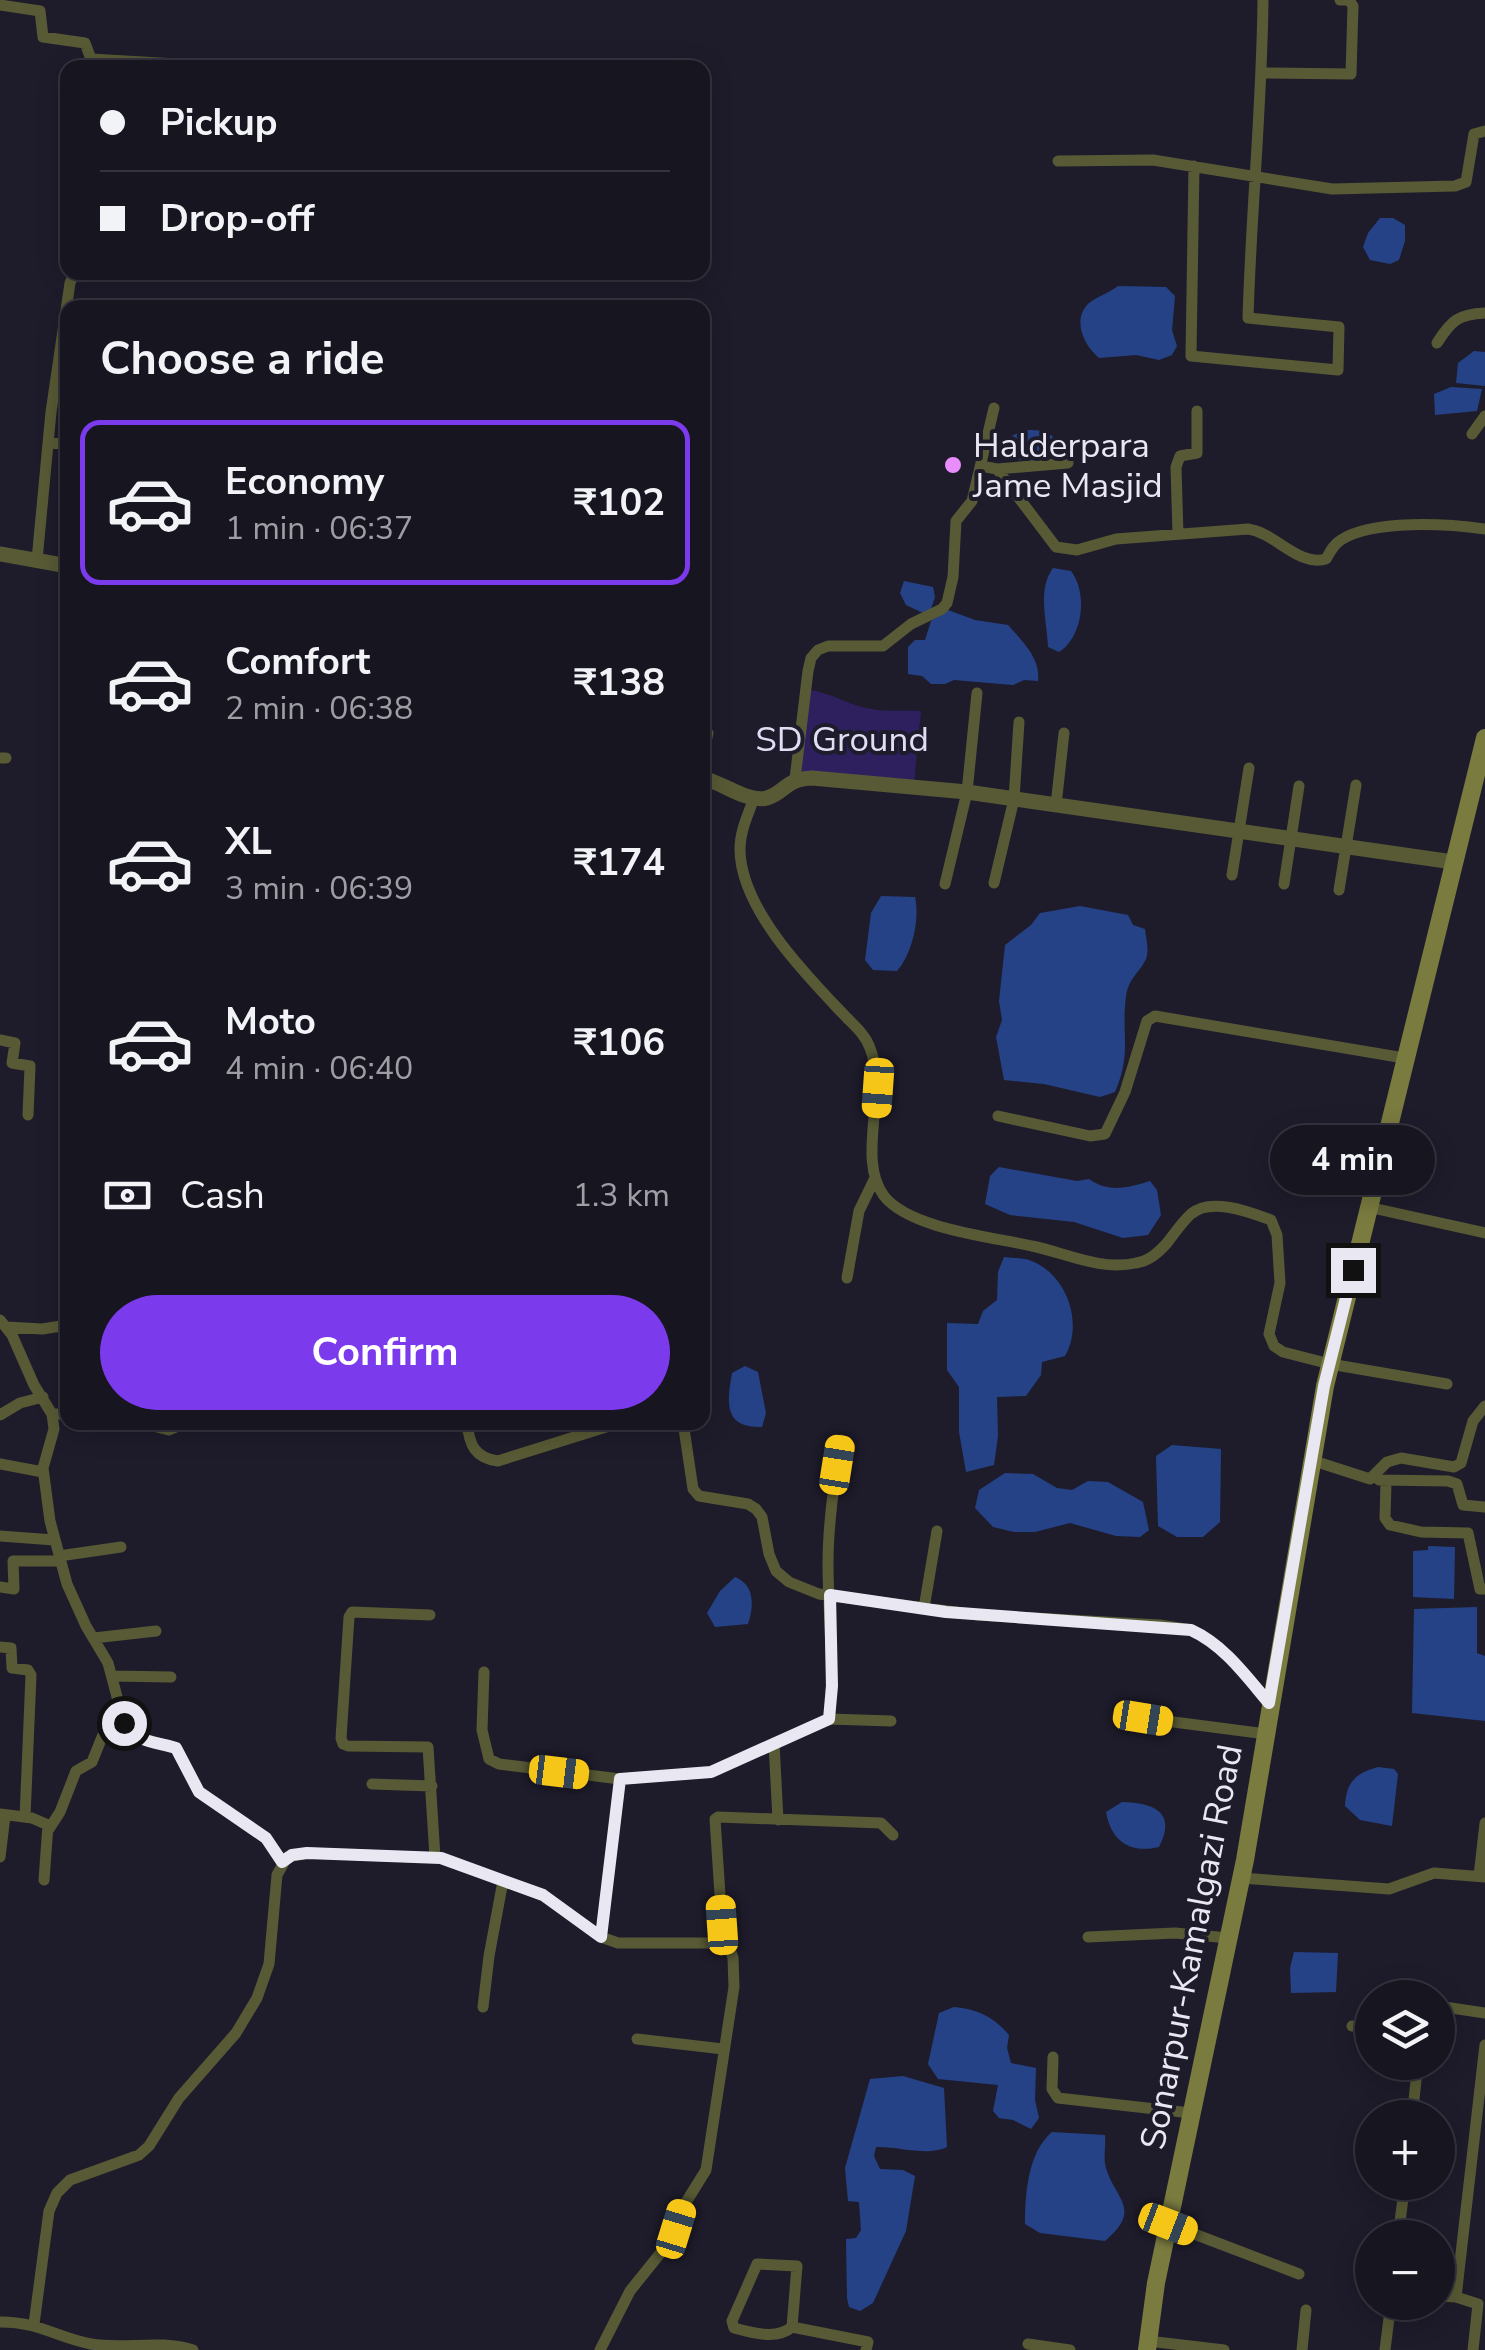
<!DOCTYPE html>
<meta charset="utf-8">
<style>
:root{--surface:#161520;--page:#1f1e29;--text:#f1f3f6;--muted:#9e9fa5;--line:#35343e;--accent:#7c3aed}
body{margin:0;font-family:"Nunito Sans",sans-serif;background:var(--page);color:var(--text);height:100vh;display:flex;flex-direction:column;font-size:38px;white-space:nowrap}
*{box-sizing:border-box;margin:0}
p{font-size:32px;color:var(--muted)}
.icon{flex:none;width:55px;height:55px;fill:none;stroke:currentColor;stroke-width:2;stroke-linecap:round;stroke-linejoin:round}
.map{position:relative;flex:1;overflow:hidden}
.sheet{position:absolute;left:60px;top:300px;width:650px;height:1130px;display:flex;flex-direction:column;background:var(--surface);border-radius:20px;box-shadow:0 5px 25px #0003,0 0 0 2px var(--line)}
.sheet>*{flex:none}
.hud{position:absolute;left:60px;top:60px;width:650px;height:220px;border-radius:20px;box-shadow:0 5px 25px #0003,0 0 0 2px var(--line);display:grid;align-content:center;height:220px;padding:0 40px;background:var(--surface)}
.fabs{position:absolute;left:1355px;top:1980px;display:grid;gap:20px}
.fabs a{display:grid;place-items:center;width:100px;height:100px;border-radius:50%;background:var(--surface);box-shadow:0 5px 25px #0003,0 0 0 2px var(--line);font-size:50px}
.end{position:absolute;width:45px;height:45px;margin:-22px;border:12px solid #e8e7f2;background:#111;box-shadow:0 0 0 5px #111}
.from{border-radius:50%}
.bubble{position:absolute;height:70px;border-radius:35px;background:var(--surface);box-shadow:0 5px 25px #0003,0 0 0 2px var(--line);font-size:32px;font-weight:700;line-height:70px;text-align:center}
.car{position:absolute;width:30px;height:60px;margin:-30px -15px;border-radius:12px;box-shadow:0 0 8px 2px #0007;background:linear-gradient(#f5c518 24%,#345 0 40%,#f5c518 0 76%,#345 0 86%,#f5c518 0)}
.hud b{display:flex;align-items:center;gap:35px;height:95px;font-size:38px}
.hud b+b{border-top:2px solid var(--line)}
.hud i{width:25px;height:25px;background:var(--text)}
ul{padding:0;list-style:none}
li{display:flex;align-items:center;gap:30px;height:165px;margin:0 20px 15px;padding:0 20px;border:5px solid transparent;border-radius:20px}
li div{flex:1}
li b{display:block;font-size:38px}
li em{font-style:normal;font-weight:700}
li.current{border-color:var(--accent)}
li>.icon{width:90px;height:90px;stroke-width:1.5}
h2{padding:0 40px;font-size:45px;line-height:120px}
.pay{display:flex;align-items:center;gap:25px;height:110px;padding:0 40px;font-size:38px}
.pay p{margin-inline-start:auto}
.action{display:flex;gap:20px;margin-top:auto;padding:20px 40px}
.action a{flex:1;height:115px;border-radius:60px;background:var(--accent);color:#fff;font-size:40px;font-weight:700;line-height:115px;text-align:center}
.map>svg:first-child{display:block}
.green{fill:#2e205f}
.water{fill:#254287}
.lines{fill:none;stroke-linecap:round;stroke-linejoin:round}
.minor{stroke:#585a35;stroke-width:11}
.tertiary{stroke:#585a35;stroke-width:15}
.secondary{stroke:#797b3f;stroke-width:18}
.route{stroke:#e8e7f2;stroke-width:12}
.poi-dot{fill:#e98dfd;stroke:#1e1c2b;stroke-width:4}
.labels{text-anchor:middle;stroke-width:8;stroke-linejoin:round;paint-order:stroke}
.poi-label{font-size:35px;fill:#e8e7f2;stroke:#1e1c2b;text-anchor:start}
.park-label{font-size:35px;fill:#dfdef4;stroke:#1e1c2b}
.street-label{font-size:35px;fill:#e8e7f2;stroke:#1e1c2b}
</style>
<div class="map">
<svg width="1485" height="2350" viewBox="0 0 1485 2350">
<rect width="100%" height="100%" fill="#1e1c2b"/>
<path class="green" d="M809,690C830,692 850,706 871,709C887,712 905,710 921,711L914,783L799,774Z"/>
<path class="water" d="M1380,218H1393L1405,225V241L1399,260L1390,264L1370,260L1363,247L1368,233Z
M1118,286L1166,287L1175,296L1172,330L1177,346L1172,355L1159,360L1136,355L1099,358C1084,346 1072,320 1088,304C1096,297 1109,293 1118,286Z
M1474,351L1485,352V386L1456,383L1458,363Z
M1451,387L1482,389L1477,411L1435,415L1434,394Z
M1028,430C1048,430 1055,434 1063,453L1031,461L1002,458C1005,439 1009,435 1028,430Z
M1053,568L1071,571C1088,593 1083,637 1059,652L1048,647C1047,621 1037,590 1053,568Z
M904,581L933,587L935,597L931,609L923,613L906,605L900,593Z
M948,610L975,620L1008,625C1022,641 1041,658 1038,681L1024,680L1013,685L954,680L945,684H931L922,676L908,674V647L915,640H925L931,621Z
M881,896L915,897C920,920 912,954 897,971L873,970L865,960L871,913Z
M1080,906L1128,915L1133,925L1145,929C1146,938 1150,953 1145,961C1138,974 1129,978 1126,996C1121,1034 1132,1053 1115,1092L1100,1097L1044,1084L1004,1080L996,1037L1002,1020L999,1001L1005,945L1031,925L1040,913Z
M999,1167L1077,1181L1089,1179C1109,1193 1128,1188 1150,1181L1157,1190L1161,1215L1148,1235L1123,1238L1074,1222L1010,1215L985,1204L990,1176Z
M1004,1257C1012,1258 1022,1258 1029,1260C1067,1273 1084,1324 1065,1356L1042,1362L1041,1375L1026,1396L997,1397L998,1436L994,1465L966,1472L959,1432V1387L947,1370V1323L978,1324L983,1311L997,1300L998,1272Z
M745,1366L758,1372L766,1413L762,1427C723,1428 727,1402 732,1373Z
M1172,1445L1221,1449L1220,1522L1203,1537H1177L1158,1526L1156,1456Z
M1005,1473L1033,1474L1057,1488L1072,1490L1088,1481L1108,1482L1143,1502L1149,1530L1140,1537L1116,1536L1070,1523L1035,1532H1014L993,1527L975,1508L979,1490Z
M1428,1546L1455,1547L1454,1599L1413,1597V1551L1428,1550Z
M735,1577C755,1585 754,1606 748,1624L715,1627L707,1613L720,1591Z
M1477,1607V1653L1485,1656V1721L1412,1713L1414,1609Z
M1378,1767L1394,1769L1398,1774L1392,1826L1360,1820L1345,1806C1346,1782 1356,1773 1378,1767Z
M1122,1802C1154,1803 1177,1812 1159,1847C1130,1854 1111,1841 1106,1812Z
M1294,1952L1338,1953L1336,1992L1291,1993L1290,1968Z
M954,2007C977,2009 994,2017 1009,2035L1007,2048L1011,2063L1036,2068L1035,2100L1039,2118L1031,2129L1013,2120L999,2118L993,2111L998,2085L938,2079L928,2064L939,2013Z
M903,2076L944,2088L947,2147C927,2157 899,2146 876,2147L874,2156L880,2169L903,2170L915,2176L906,2231L873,2303L860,2311L849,2307L847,2298L846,2239L856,2238L861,2230L859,2202L848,2201L845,2168L870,2079Z
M1052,2132L1105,2135C1106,2145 1103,2159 1106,2168C1115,2199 1143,2209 1105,2241L1040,2233L1025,2224C1025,2194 1028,2152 1052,2132Z"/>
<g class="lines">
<path class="minor" d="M0,5L40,11L43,37L85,43L91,59L177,64L182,68
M1262,73L1351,74L1353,6L1349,0H1340
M1058,161L1153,160L1332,189L1455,186L1466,182L1474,134L1485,131
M1194,166L1191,356L1338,370L1339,327L1248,318C1251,212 1262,106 1263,0
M1437,343C1451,321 1458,314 1485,313
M1472,434L1485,416
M48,443L68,444
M981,466L997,469L1056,547L1077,550L1116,539L1248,529C1276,533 1298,567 1326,559C1330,552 1334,544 1341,540C1373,519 1448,524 1485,529
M997,469L1068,463
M1178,534L1176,467L1180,456L1197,453V411
M37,560L51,412L70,283L75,272
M0,758H6
M702,758L708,733
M795,779L808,671L811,658L818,650L828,646H883L911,624L942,609L947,603L953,577L956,521L972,501L994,408
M754,798C748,815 740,831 740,849C740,909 808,977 847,1018C856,1027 866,1036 870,1048C888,1093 856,1159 884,1196C910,1229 993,1237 1032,1246C1066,1253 1100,1271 1136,1263C1149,1261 1158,1253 1167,1243C1174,1234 1182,1222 1191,1214C1211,1197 1249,1212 1271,1220L1277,1235L1280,1283L1269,1334L1274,1346L1283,1352L1330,1364L1447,1384
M1056,805L1064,733
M1232,875L1249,768
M994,883L1014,799L1019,722
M945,884L967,792L977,693
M1284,884L1299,786
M1339,890L1356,785
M0,1040L15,1043L12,1063L30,1066L28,1115
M998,1116L1090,1136L1105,1134L1125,1092L1147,1021L1155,1016L1404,1058
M1368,1207L1485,1233
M847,1278L859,1211L874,1180
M0,1320L12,1335L34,1385L52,1414L54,1429L43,1468L50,1521L67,1584L86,1626L108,1663L124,1723L129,1733L137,1737L176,1748L199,1792L266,1838L282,1861
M7,1327L42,1329L68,1325
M52,1414H68
M0,1415L20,1403L43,1397
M137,1422L169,1430L188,1422
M467,1422C469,1445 475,1458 498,1461L622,1422
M683,1422L693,1489L699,1496L748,1504L756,1509L762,1517L769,1554L776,1571L789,1582L819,1594L978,1615L1160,1625L1191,1630C1224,1645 1246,1676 1269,1703
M1311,1460L1370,1479L1387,1462L1401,1458L1454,1467L1461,1463L1473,1421L1485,1406
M0,1464L43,1472
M1379,1480L1448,1481L1457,1484L1463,1505L1485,1507
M1386,1482L1385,1518L1390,1525L1421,1532L1468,1533L1480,1589H1485
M0,1536L54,1540
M59,1556L121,1547
M0,1587L14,1589L13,1561H60
M924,1608L937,1531
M430,1615L352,1612L349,1617L341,1738L343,1744L348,1746L428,1747L435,1857
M94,1638L156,1631
M0,1647L11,1648L12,1668L28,1670L31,1675L25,1817
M484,1672L482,1730L489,1759L499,1764L620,1779L711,1772L829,1719C835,1667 828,1615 828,1563C828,1522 834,1481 841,1440
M113,1676L171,1677
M1143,1718L1266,1734
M829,1719L891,1721
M774,1743L778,1820
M372,1784L432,1786
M0,1814L32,1818L48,1825L44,1880
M49,1829L60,1812L76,1771L92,1762L102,1737L124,1723
M0,1857L5,1816
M1479,1876L1485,1823
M1241,1878L1389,1889L1434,1873L1485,1877
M601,1937L620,1779
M1088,1937L1175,1933L1228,1938
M1438,2006L1485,2013
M483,2007L489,1956L503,1881
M1352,2026L1372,2027
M637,2039L723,2049
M1053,2057L1052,2089L1058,2098L1191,2113
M1412,2118L1418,2062
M1168,2224L1299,2274
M1398,2238L1405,2182
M1438,2296L1456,2297L1478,2304L1473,2350
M1456,2297L1485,2045
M0,2322C40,2322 55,2337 91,2344C125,2350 159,2339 193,2350
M34,2324L49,2211L57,2193L70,2180L139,2155L149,2146L179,2098L236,2033L257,1998L269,1964L277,1875L287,1857L307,1853L441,1858L543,1895L601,1937L618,1943H726
M792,2327L797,2266L757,2264L732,2321L734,2328C752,2333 777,2340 792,2327L868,2342L866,2350
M1148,2341L1224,2350
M1028,2344L1070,2350
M600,2350L630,2291L667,2245L683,2207L706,2170L734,1987L733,1958L722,1925L715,1819L718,1817L881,1823L893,1835
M1302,2350L1306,2310
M1385,2350L1391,2302"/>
<path class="tertiary" d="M0,554L68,566
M702,778C722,782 747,803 767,798C786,792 785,779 812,778L967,792L1453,862"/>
<path class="secondary" d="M1147,2350L1156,2283L1245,1860L1325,1386L1485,738"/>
</g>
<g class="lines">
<path class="route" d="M124,1723C134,1742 157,1742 176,1748L199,1792L266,1838L282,1862L292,1855L307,1853L441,1858L543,1895L601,1937L620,1779L711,1772L829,1719L832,1686L830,1595L946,1612L1191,1630C1224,1645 1246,1676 1269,1703L1324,1386L1353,1270"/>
</g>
<circle class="poi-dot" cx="953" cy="465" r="10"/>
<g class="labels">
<g class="poi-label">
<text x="973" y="457">Halderpara<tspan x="973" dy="40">Jame Masjid</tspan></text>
</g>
<g class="park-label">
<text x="842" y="751">SD Ground</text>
</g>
<g class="street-label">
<text transform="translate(1191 1947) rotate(-79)" y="12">Sonarpur-Kamalgazi Road</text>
</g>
</g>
</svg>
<div class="fabs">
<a><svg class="icon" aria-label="layers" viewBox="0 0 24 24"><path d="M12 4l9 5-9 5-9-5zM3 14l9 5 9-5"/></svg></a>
<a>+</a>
<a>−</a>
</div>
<i class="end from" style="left:124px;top:1723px"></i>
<i class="end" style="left:1353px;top:1270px"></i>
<div class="bubble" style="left:1270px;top:1125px;width:165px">4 min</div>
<i class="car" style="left:878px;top:1088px;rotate:184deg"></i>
<i class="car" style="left:837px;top:1465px;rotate:9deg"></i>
<i class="car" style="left:1143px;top:1718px;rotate:99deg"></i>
<i class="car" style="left:559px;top:1772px;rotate:97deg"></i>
<i class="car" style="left:722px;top:1925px;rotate:356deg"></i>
<i class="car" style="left:1168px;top:2224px;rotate:111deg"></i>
<i class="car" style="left:676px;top:2229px;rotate:17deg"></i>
<div class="hud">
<b><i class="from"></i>Pickup</b>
<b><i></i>Drop-off</b>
</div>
<section class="sheet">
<h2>Choose a ride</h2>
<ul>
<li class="current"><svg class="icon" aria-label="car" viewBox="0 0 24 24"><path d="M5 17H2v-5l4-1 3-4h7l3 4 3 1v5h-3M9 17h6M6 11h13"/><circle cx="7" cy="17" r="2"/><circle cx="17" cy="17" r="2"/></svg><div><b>Economy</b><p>1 min · 06:37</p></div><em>₹102</em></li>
<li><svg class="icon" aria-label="car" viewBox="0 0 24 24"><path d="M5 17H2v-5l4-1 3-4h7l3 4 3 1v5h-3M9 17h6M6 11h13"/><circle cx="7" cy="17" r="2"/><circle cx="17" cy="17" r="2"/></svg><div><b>Comfort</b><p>2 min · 06:38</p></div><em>₹138</em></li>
<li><svg class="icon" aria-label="car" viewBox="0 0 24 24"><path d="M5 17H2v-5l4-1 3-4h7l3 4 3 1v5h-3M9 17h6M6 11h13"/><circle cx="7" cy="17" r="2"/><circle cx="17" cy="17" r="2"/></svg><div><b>XL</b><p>3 min · 06:39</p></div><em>₹174</em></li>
<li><svg class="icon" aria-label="car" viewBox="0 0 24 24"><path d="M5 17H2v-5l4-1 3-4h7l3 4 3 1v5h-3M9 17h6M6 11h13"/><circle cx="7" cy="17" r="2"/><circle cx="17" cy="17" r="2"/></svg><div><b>Moto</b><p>4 min · 06:40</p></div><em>₹106</em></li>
</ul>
<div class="pay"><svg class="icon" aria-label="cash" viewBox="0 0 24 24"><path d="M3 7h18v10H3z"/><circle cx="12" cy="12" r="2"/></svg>Cash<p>1.3 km</p></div>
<div class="action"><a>Confirm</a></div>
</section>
</div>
